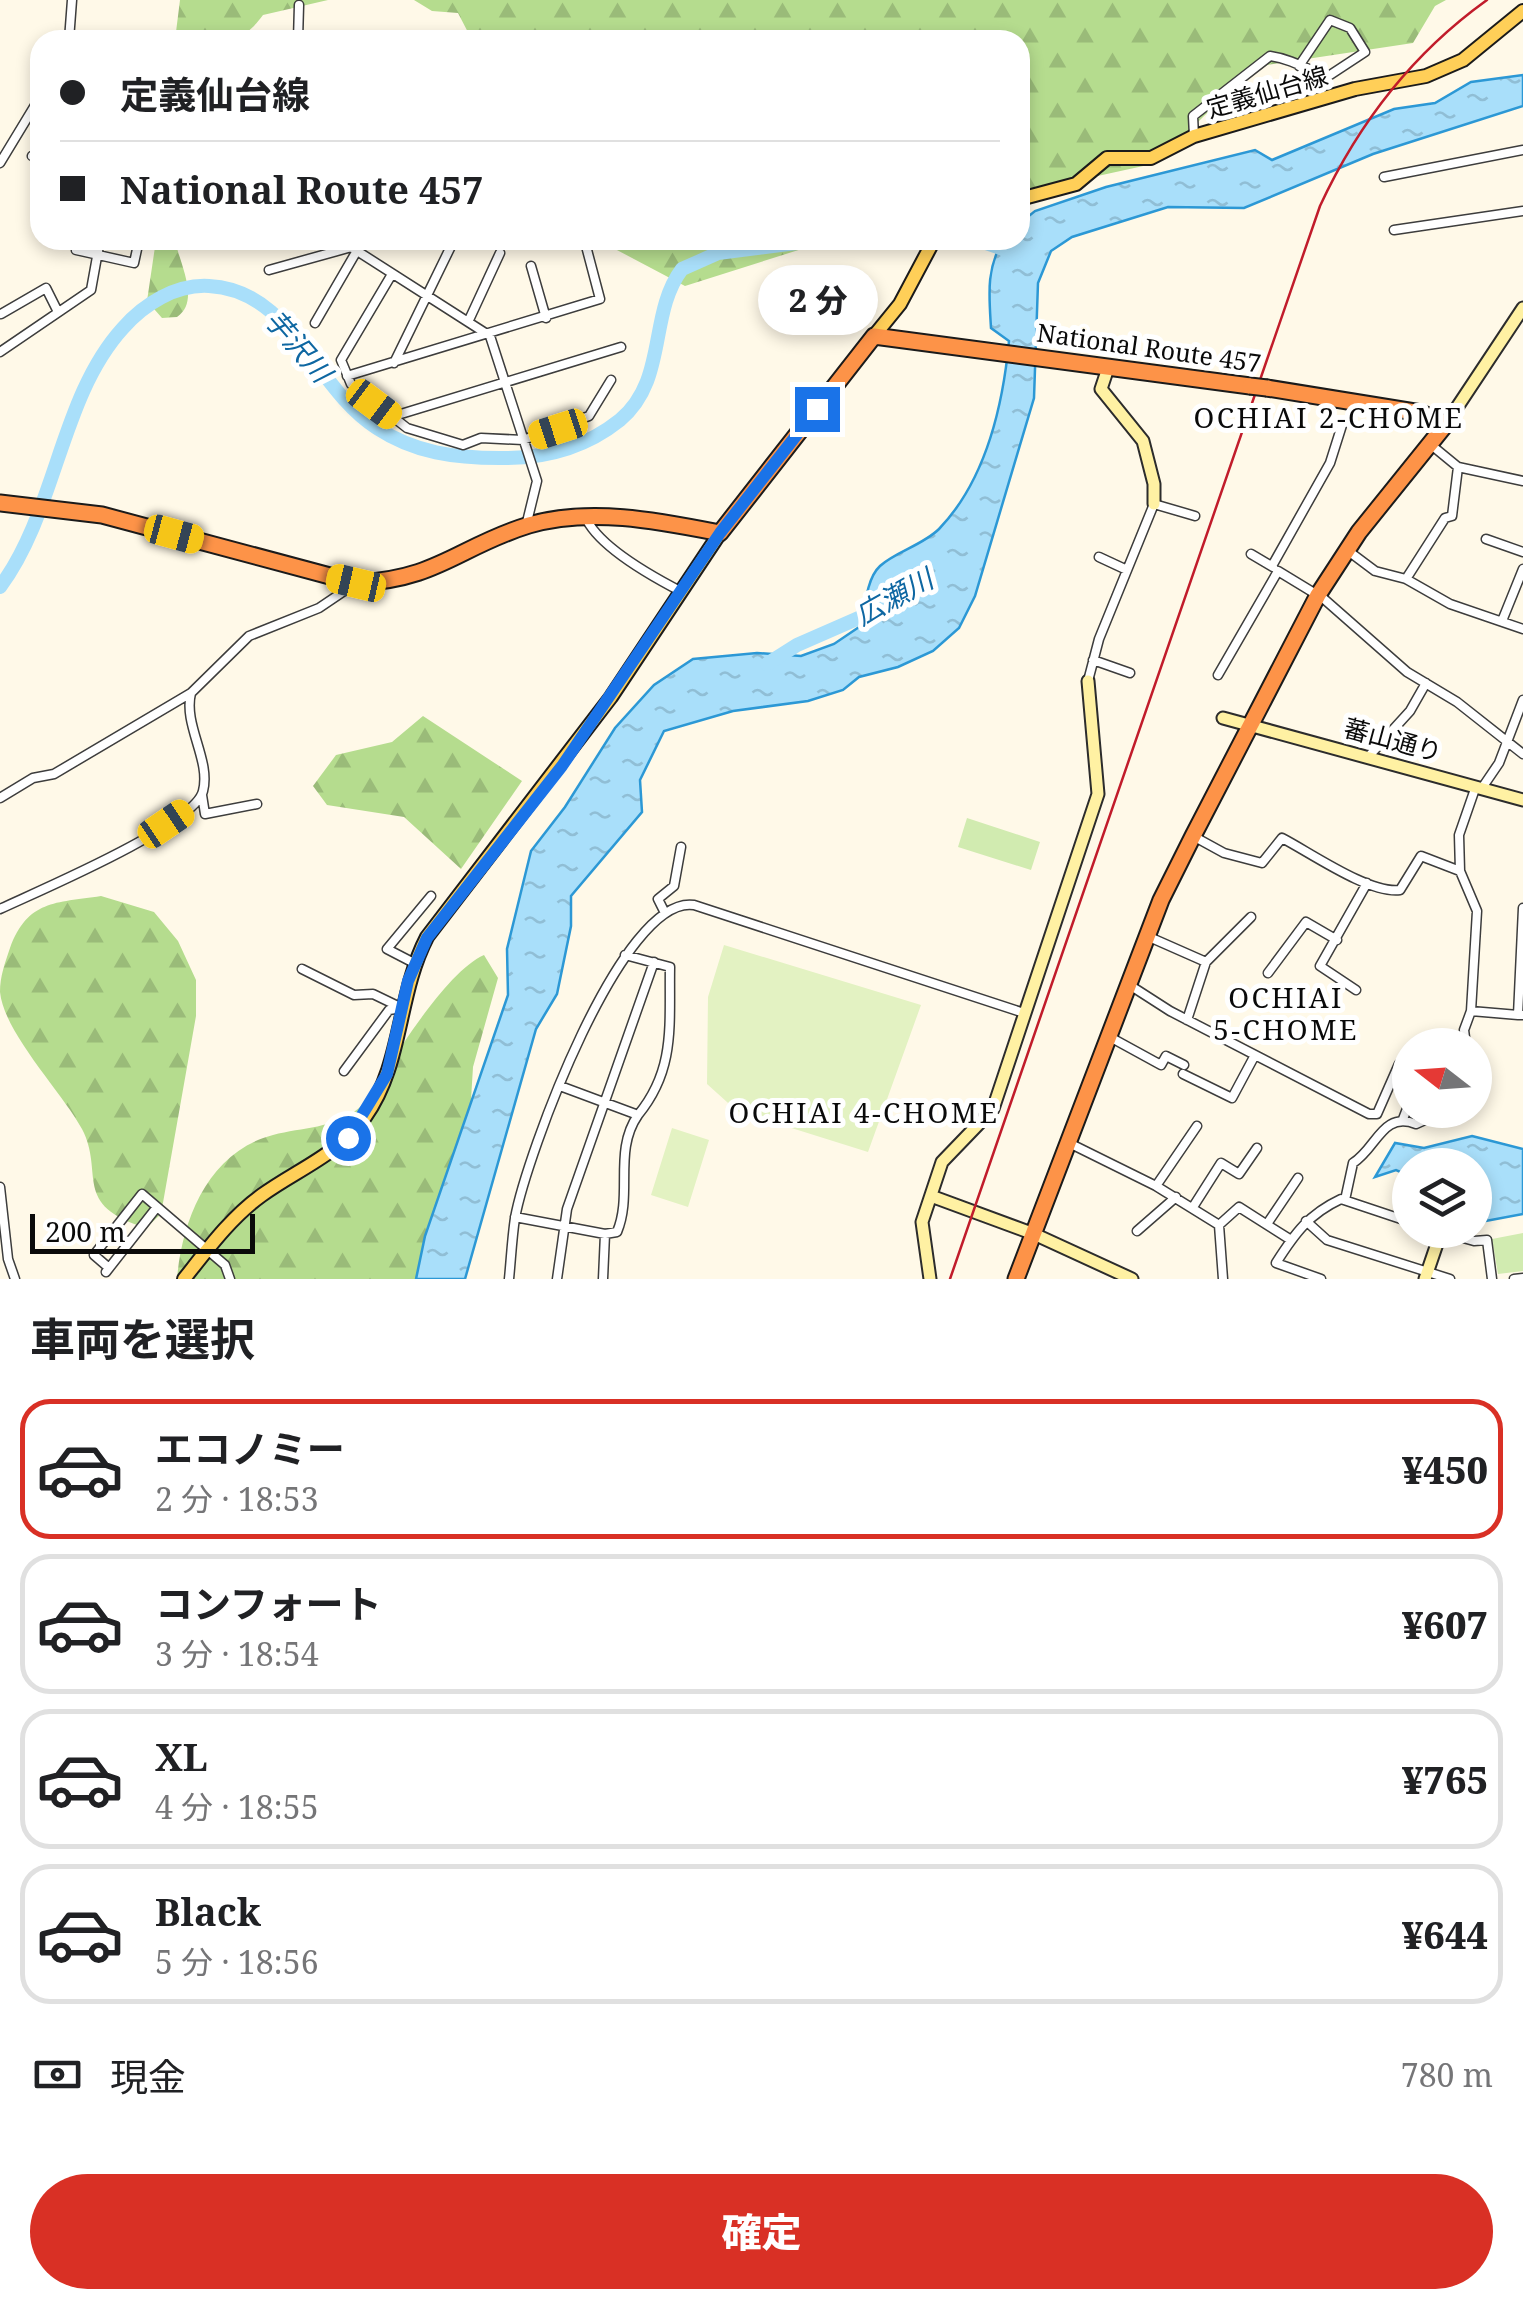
<!DOCTYPE html>
<html lang="ja">
<meta charset="utf-8">
<style>
:root{--surface:#fff;--page:#f2f2f2;--text:#202124;--muted:#757577;--line:#e0e0e0;--accent:#d93025}
body{margin:0;font-family:"Noto Serif","Noto Sans JP",serif;background:var(--page);color:var(--text);height:100vh;display:flex;flex-direction:column;font-size:38px;white-space:nowrap}
*{box-sizing:border-box;margin:0}
p{font-size:32px;color:var(--muted)}
.icon{flex:none;width:55px;height:55px;fill:none;stroke:currentColor;stroke-width:2;stroke-linecap:round;stroke-linejoin:round}
.map{position:relative;height:1279px;overflow:hidden}
.panel{display:flex;flex-direction:column;background:var(--surface);flex:1}
.panel>*{flex:none}
.top-card{position:absolute;left:30px;top:30px;width:1000px;height:220px;border-radius:30px;box-shadow:0 5px 15px #0003;display:grid;align-content:center;height:220px;padding:0 30px;background:var(--surface)}
.needle{width:65px;rotate:287deg}
.controls{position:absolute;left:1392px;top:1028px;display:grid;gap:20px}
.controls a{display:grid;place-items:center;width:100px;height:100px;border-radius:50%;background:var(--surface);box-shadow:0 5px 15px #0003;font-size:50px}
.scale{position:absolute;left:30px;bottom:25px;width:225px;box-sizing:border-box;padding-left:10px;border:5px solid #0a0a0a;border-top:0;font-size:28px;line-height:35px;white-space:nowrap;color:#0a0a0a;-webkit-text-stroke:8px #fff;paint-order:stroke}
.end{position:absolute;width:45px;height:45px;margin:-22px;border:12px solid #1a73e8;background:#fff;box-shadow:0 0 0 5px #fff}
.from{border-radius:50%}
.bubble{position:absolute;height:70px;border-radius:35px;background:var(--surface);box-shadow:0 5px 15px #0003;font-size:32px;font-weight:800;line-height:70px;text-align:center}
.car{position:absolute;width:30px;height:60px;margin:-30px -15px;border-radius:12px;box-shadow:0 0 8px 2px #0007;background:linear-gradient(#f5c518 24%,#345 0 40%,#f5c518 0 76%,#345 0 86%,#f5c518 0)}
.top-card b{display:flex;align-items:center;gap:35px;height:95px;font-size:38px}
.top-card b+b{border-top:2px solid var(--line)}
.top-card i{width:25px;height:25px;background:var(--text)}
ul{padding:0;list-style:none}
li{display:flex;align-items:center;gap:30px;height:140px;margin:0 20px 15px;padding:0 10px;border:5px solid var(--line);border-radius:30px}
li div{flex:1}
li b{display:block;font-size:38px}
li em{font-style:normal;font-weight:800}
li.on{border-color:var(--accent)}
li>.icon{width:90px;height:90px;stroke-width:1.5}
h2{padding:0 30px;font-size:45px;line-height:120px}
.pay{display:flex;align-items:center;gap:25px;height:110px;padding:0 30px;font-size:38px}
.pay p{margin-inline-start:auto}
.action{display:flex;gap:20px;margin-top:auto;padding:20px 30px}
.action a{flex:1;height:115px;border-radius:60px;background:var(--accent);color:#fff;font-size:40px;font-weight:800;line-height:115px;text-align:center}
.map>svg:first-child{display:block}
.forest{fill:url(#forest-firs)}
.park{fill:#d1ebb0}
.pitch{fill:#e3f2c2}
.water{fill:url(#water-ripples);stroke:#2c98d5;stroke-width:2.5}
.lines{fill:none;stroke-linecap:round;stroke-linejoin:round}
.river{stroke:#a9dffa;stroke-width:14}
.street-casing{stroke:#3d3d3d;stroke-width:11}
.secondary-casing{stroke:#2c2c2c;stroke-width:15}
.primary-casing{stroke:#1b1b1b;stroke-width:16}
.highway-casing{stroke:#1b1b1b;stroke-width:19}
.street{stroke:#fff;stroke-width:8}
.secondary{stroke:#fff1a3;stroke-width:11}
.primary{stroke:#ffcf58;stroke-width:12}
.highway{stroke:#fd9348;stroke-width:15}
.rail{stroke:#c11c2b;stroke-width:2.5}
.highway-bridge-casing{stroke:#1b1b1b;stroke-width:19;stroke-linecap:butt}
.highway-bridge{stroke:#fd9348;stroke-width:15}
.route{stroke:#1a73e8;stroke-width:12}
.labels{text-anchor:middle;stroke-width:10;stroke-linejoin:round;paint-order:stroke}
.street-label{font-size:25px;fill:#0a0a0a;stroke:#fff}
.water-label{font-size:28px;font-style:italic;fill:#0e67a2;stroke:#fff}
.neighbourhood-label{font-size:28px;letter-spacing:2.5px;fill:#0a0a0a;stroke:#fff}
</style>
<div class="map">
<svg width="1523" height="1279" viewBox="0 0 1523 1279">
<defs>
<pattern id="forest-firs" width="22" height="20" patternUnits="userSpaceOnUse" patternTransform="scale(2.5)"><rect width="22" height="20" fill="#b5dc8e"/><path d="M5 1l3.5 6h-7zM16 11l3.5 6h-7z" fill="#9abb79"/></pattern>
<pattern id="water-ripples" width="26" height="14" patternUnits="userSpaceOnUse" patternTransform="scale(2.5)"><rect width="26" height="14" fill="#a9dffa"/><path d="M2 4q2-2 4 0t4 0M15 11q2-2 4 0t4 0" fill="none" stroke="#90bed5"/></pattern>
</defs>
<rect width="100%" height="100%" fill="#fff9e8"/>
<path class="forest" d="M180,0H328L263,15C237,51 216,40 175,40Z
M414,0H1446L1435,6L1413,43L1267,65L1225,95L1157,163L1020,193V40H472L458,13L432,11Z
M156,240H175C179,262 201,301 177,317L162,318L147,301Z
M598,240H830L685,286Z
M423,716L522,781L461,869L404,817L327,805L313,786L336,755L392,742Z
M101,896L154,912L178,941L196,980V1016L161,1214L146,1228C71,1205 105,1173 82,1129C62,1092 4,1033 0,992C0,976 5,963 10,948C28,900 55,903 101,896Z
M484,955L498,978L473,1067L470,1116L443,1279H177C182,1220 208,1152 273,1135C303,1127 333,1129 359,1108C373,1097 380,1078 390,1064C409,1034 452,969 484,955Z"/>
<path class="park" d="M967,818L1040,842L1031,870L958,847Z
M1523,1233V1271L1498,1274L1492,1239Z"/>
<path class="pitch" d="M724,945L921,1005L868,1152L737,1111L707,1084L708,997Z
M672,1128L709,1140L688,1207L651,1195Z"/>
<path class="water" d="M1523,75V106L1373,154L1244,208L1168,207L1072,237L1051,251L1038,283L1034,398L975,596L959,628L933,651L898,667L859,677L843,690L808,701L733,711L664,731L640,780L642,812L571,896V926L557,994L536,1029L465,1279H416L425,1236L508,995L507,949L531,851L565,807L615,728L654,685L693,659L757,653L801,656L834,644L862,625C865,608 866,579 880,566C895,552 923,545 939,529C986,480 1003,405 1009,341L991,328C989,294 986,270 1003,240H1020V223L1035,211L1106,187L1255,150L1272,160L1394,109L1435,103L1471,82Z
M1472,1136L1523,1149V1214L1475,1223V1165H1410V1176L1396,1170L1375,1177L1395,1143L1424,1148Z"/>
<g class="lines">
<path class="river" d="M977,240L1015,253
M0,587C57,510 60,397 123,328C144,304 176,284 209,286C292,290 314,388 377,428C415,453 455,458 500,458C544,459 585,448 620,420C668,380 648,314 682,269L718,253L820,240
M767,664L797,645L877,610"/>
<g class="street-casing">
<path id="street" d="M69,40L72,0
M298,40L299,5
M1194,136L1193,116L1270,56C1291,59 1307,69 1327,77L1365,52L1350,28L1330,20L1299,66
M32,156L40,158
M0,163L40,97
M1384,177L1523,150
M1394,230L1523,211
M340,240L490,336L537,481L526,526
M76,250L134,263L139,240
M531,266L546,318
M269,270L348,248
M392,274L341,360L351,384L407,428L463,445L481,438L523,440L589,416L611,380
M1,314L46,288L57,310
M469,320L500,253
M315,323L355,254
M0,352L91,290L100,240
M394,363L454,240
M347,376L600,299L586,246
M391,417L621,347
M1430,444L1458,467L1523,481
M585,516C597,546 653,577 682,592
M1486,539L1523,552
M1347,550L1375,571L1406,579L1450,604L1523,629
M1251,554L1273,567
M1099,557L1127,570
M1272,566L1330,463L1343,422
M1406,579L1445,518L1452,516L1458,467
M1502,621L1523,569
M1093,660L1130,673
M1218,675L1278,571L1324,599L1407,672L1457,702L1523,754
M1088,681L1099,639L1154,504L1195,516
M1369,756L1410,711L1426,683
M1482,788L1499,763L1523,700
M202,795L205,814L257,804
M0,798L33,778L54,774L191,693
M1193,836L1224,853L1262,863L1282,838C1311,853 1369,894 1400,890L1421,856L1460,871L1459,835L1476,786
M1460,871L1477,911L1471,1011
M1523,908L1518,1015H1523
M0,909C36,892 195,825 203,791C211,760 183,725 191,693L249,636L319,608L356,583
M664,911L658,899L674,886L681,847
M1147,936L1206,962L1187,1020
M1206,962L1251,917
M414,963L387,949L431,896
M302,969L354,995L373,994L402,1008
M1268,973L1306,922L1337,940
M1128,984L1170,1011L1369,1114H1377L1399,1064
M1356,990L1320,966L1367,883
M1108,1036L1161,1065L1166,1056L1184,1065
M1466,1045L1464,1030L1471,1011L1518,1015
M344,1071L389,1010L402,1008
M1183,1074L1232,1098L1255,1055
M560,1086L638,1115C676,1069 669,1024 670,967L625,955
M1403,1119L1410,1101
M1069,1143L1156,1186L1219,1225L1223,1279
M1156,1186L1197,1126
M0,1187L8,1259L15,1279
M1345,1200L1353,1163C1377,1148 1382,1111 1416,1124L1447,1110
M1193,1207L1221,1163L1239,1174L1257,1148
M515,1217L605,1234L617,1232C633,1194 613,1151 638,1115
M1306,1221L1327,1240L1450,1279
M1267,1224L1298,1178
M1219,1225L1239,1207L1291,1240
M1137,1231L1176,1197
M1438,1231L1474,1241L1487,1240L1492,1279
M109,1268L94,1255L142,1194L225,1265L230,1279
M106,1272L157,1207
M509,1279C511,1259 512,1238 515,1218C526,1157 622,894 694,905L1024,1013
M557,1279L567,1209L654,962
M603,1279L605,1234
M1321,1279L1276,1263C1295,1233 1309,1214 1341,1199L1410,1222
M1514,1279L1523,1278"/>
</g>
<g class="secondary-casing">
<path id="secondary" d="M1108,368L1101,389L1143,441L1154,484V504
M1446,424L1523,308
M1223,718L1523,800
M931,1196L1034,1234L1132,1279
M930,1279L922,1222L942,1162L993,1109L1098,794L1088,681
M1425,1279L1441,1232"/>
</g>
<g class="primary-casing">
<path id="primary" d="M1020,199L1076,184L1107,158H1151L1194,136L1355,89L1426,76L1463,60L1523,11
M874,336L900,304L934,240
M184,1279C207,1250 231,1217 262,1195C298,1169 338,1155 365,1117C403,1064 397,995 427,937L611,697L720,533"/>
</g>
<g class="highway-casing">
<path id="highway" d="M0,503L102,515L356,583C437,580 460,546 529,525C590,507 659,521 720,533L874,336L1250,386
M1016,1279L1161,900L1193,836L1318,595L1359,532L1446,424L1421,413L1267,388"/>
</g>
<use href="#street" class="street"/>
<use href="#secondary" class="secondary"/>
<use href="#primary" class="primary"/>
<use href="#highway" class="highway"/>
<path class="rail" d="M950,1279L1320,206C1358,124 1413,53 1487,0"/>
<g class="highway-bridge-casing">
<path id="highway-bridge" d="M1250,386L1267,388"/>
</g>
<use href="#highway-bridge" class="highway-bridge"/>
</g>
<g class="lines">
<path class="route" d="M348,1138L387,1074L408,981L427,938L562,766L720,533L817,409"/>
</g>
<g class="labels">
<g class="street-label">
<text transform="translate(1267 92) rotate(-16)" y="9">定義仙台線</text>
<text transform="translate(1149 348) rotate(8)" y="9">National Route 457</text>
<text transform="translate(1393 740) rotate(15)" y="9">蕃山通り</text>
</g>
<g class="water-label">
<text transform="translate(298 346) rotate(49)" y="10">芋沢川</text>
<text transform="translate(894 597) rotate(-29)" y="10">広瀬川</text>
</g>
<g class="neighbourhood-label">
<text x="1329" y="428">OCHIAI 2-CHOME</text>
<text x="1286" y="1008">OCHIAI<tspan x="1286" dy="32">5-CHOME</tspan></text>
<text x="864" y="1123">OCHIAI 4-CHOME</text>
</g>
</g>
</svg>
<div class="controls">
<a><svg class="needle" viewBox="-14 -14 28 28"><path d="M0-13l5 13h-10z" fill="#e53935"/><path d="M0 13l5-13h-10z" fill="#757577"/></svg></a>
<a><svg class="icon" aria-label="layers" viewBox="0 0 24 24"><path d="M12 4l9 5-9 5-9-5zM3 14l9 5 9-5"/></svg></a>
</div>
<div class="scale">200 m</div>
<i class="end from" style="left:348px;top:1138px"></i>
<i class="end" style="left:817px;top:409px"></i>
<div class="bubble" style="left:758px;top:265px;width:120px">2 分</div>
<i class="car" style="left:374px;top:404px;rotate:127deg"></i>
<i class="car" style="left:558px;top:429px;rotate:252deg"></i>
<i class="car" style="left:174px;top:534px;rotate:105deg"></i>
<i class="car" style="left:356px;top:583px;rotate:283deg"></i>
<i class="car" style="left:166px;top:824px;rotate:56deg"></i>
<div class="top-card">
<b><i class="from"></i>定義仙台線</b>
<b><i></i>National Route 457</b>
</div>
</div>
<section class="panel">
<h2>車両を選択</h2>
<ul>
<li class="on"><svg class="icon" aria-label="car" viewBox="0 0 24 24"><path d="M5 17H2v-5l4-1 3-4h7l3 4 3 1v5h-3M9 17h6M6 11h13"/><circle cx="7" cy="17" r="2"/><circle cx="17" cy="17" r="2"/></svg><div><b>エコノミー</b><p>2 分 · 18:53</p></div><em>¥450</em></li>
<li><svg class="icon" aria-label="car" viewBox="0 0 24 24"><path d="M5 17H2v-5l4-1 3-4h7l3 4 3 1v5h-3M9 17h6M6 11h13"/><circle cx="7" cy="17" r="2"/><circle cx="17" cy="17" r="2"/></svg><div><b>コンフォート</b><p>3 分 · 18:54</p></div><em>¥607</em></li>
<li><svg class="icon" aria-label="car" viewBox="0 0 24 24"><path d="M5 17H2v-5l4-1 3-4h7l3 4 3 1v5h-3M9 17h6M6 11h13"/><circle cx="7" cy="17" r="2"/><circle cx="17" cy="17" r="2"/></svg><div><b>XL</b><p>4 分 · 18:55</p></div><em>¥765</em></li>
<li><svg class="icon" aria-label="car" viewBox="0 0 24 24"><path d="M5 17H2v-5l4-1 3-4h7l3 4 3 1v5h-3M9 17h6M6 11h13"/><circle cx="7" cy="17" r="2"/><circle cx="17" cy="17" r="2"/></svg><div><b>Black</b><p>5 分 · 18:56</p></div><em>¥644</em></li>
</ul>
<div class="pay"><svg class="icon" aria-label="cash" viewBox="0 0 24 24"><path d="M3 7h18v10H3z"/><circle cx="12" cy="12" r="2"/></svg>現金<p>780 m</p></div>
<div class="action"><a>確定</a></div>
</section>
